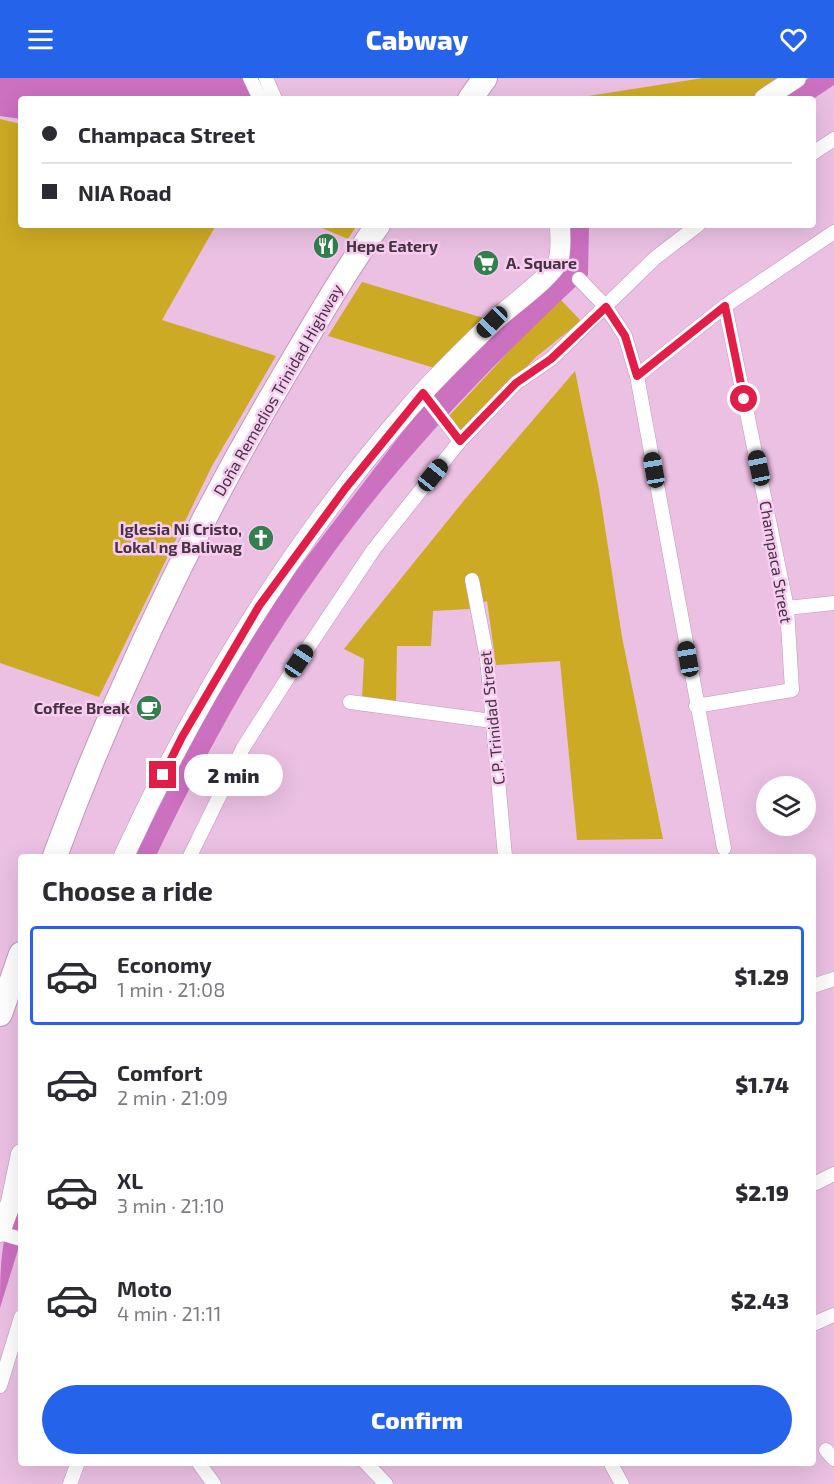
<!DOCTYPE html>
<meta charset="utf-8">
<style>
:root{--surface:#fff;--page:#f2f2f3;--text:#2b2b33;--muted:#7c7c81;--line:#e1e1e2;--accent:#2563eb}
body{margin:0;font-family:"Exo 2",sans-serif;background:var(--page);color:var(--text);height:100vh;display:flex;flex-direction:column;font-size:22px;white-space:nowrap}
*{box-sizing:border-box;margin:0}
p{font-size:20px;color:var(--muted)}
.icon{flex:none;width:33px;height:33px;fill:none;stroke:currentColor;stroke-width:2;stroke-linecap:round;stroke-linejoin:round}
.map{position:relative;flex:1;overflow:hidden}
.sheet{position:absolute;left:18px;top:776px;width:798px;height:612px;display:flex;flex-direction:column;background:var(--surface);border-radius:6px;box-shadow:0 6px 24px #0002}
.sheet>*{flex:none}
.hud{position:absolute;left:18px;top:18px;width:798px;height:132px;border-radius:6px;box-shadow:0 6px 24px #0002;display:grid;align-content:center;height:132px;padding:0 24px;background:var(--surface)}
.controls{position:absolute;left:756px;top:698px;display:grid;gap:12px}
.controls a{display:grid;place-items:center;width:60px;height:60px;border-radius:50%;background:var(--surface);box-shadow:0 6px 24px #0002;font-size:30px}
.end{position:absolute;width:27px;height:27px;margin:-14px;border:8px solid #e11d48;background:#fff;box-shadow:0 0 0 3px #fff}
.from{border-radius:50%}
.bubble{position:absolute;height:42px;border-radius:21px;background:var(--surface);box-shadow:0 6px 24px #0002;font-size:20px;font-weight:800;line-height:42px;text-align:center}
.car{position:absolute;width:18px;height:36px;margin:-18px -9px;border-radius:8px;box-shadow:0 0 4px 2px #0007;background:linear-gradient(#222 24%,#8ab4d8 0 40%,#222 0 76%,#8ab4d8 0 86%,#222 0)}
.hud b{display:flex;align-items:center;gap:21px;height:57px;font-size:22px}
.hud b+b{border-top:2px solid var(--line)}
.hud i{width:15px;height:15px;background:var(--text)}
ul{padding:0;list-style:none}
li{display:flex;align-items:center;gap:18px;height:99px;margin:0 12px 9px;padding:0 12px;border:3px solid transparent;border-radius:6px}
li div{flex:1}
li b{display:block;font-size:22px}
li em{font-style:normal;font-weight:800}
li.active{border-color:var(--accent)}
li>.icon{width:54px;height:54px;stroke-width:1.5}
h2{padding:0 24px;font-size:27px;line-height:72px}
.action{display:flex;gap:12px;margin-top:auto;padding:12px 24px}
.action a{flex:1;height:69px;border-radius:36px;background:var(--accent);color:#fff;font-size:24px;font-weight:800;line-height:69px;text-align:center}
header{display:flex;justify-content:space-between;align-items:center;height:78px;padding:0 24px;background:var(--accent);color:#fff;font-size:27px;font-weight:800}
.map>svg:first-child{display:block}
.green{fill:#cdaa24}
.water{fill:#cc70c0}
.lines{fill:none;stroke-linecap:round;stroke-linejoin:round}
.street-casing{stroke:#c097b9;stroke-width:15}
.secondary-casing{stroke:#c097b9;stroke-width:21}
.highway-casing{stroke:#c097b9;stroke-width:26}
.street{stroke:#fff;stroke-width:14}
.secondary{stroke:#fff;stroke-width:20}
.highway{stroke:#fff;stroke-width:24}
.route{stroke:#e11d48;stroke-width:8}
.labels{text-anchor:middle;stroke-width:5;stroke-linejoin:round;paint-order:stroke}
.poi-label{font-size:16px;font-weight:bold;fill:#443341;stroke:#f9cdf1;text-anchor:start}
.street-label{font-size:16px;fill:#443341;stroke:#f9cdf1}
</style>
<header><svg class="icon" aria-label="menu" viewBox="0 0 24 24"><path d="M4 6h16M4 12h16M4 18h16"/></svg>Cabway<svg class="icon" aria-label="heart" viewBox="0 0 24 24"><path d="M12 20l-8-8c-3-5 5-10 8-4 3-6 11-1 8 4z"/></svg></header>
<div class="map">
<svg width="834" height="1406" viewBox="0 0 834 1406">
<rect width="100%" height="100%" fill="#ebc0e3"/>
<path class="green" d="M703,0H784L754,21H569Z
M0,41L21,46V147H216L162,242L276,278L212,388L99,619L0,585Z
M315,147H357L348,161Z
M362,204L487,241L438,291L328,258Z
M561,222L581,243L536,279L461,356L447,340L526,255Z
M575,293L599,411L622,559L663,761L577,762L560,583L496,587L487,523L469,531L433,533L431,568H397L396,623L362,620L364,581L344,571L466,420Z"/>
<path class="water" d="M0,0H245L253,20L21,21V41L0,38Z
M809,0H834V7L813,21H778Z
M566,147H589L588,197C492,287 397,384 321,492C256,582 204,679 156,778H135L203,639L261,539L420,331L481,265L545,208Z
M21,1101V1162L0,1230C0,1206 0,1186 4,1163C5,1156 0,1135 0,1125L14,1129Z"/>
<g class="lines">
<g class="street-casing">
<path id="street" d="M250,0L260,21
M266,0L275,21
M813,75L834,61
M579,201L606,229L625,258L637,298L724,770
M637,298L725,228L834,154
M423,315L460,363
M472,502L487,580L505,778
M787,530L834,525
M350,624L492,643
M696,628L792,612L787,530L725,228
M190,778L243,670L287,601L374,471L460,363L516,305L551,281L655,180L698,147
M813,908L834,901
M816,1105L834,1096
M0,1155L21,1161
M813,1246L834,1237
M0,1308L21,1239
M826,1372L834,1381
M198,1384L214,1406
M365,1384L386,1406
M610,1384L622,1406
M70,1406L78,1384"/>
</g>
<g class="secondary-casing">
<path id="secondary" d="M764,21L796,0
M124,778C198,617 293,463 410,329C435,300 464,272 492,245C506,231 552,199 558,183C562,174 560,157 560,147
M0,1154L11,1124L21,1076"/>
</g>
<g class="highway-casing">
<path id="highway" d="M470,21L485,0
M55,778C116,613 192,453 282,301C313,249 343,196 378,147
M0,936L21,876"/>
</g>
<use href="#street" class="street"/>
<use href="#secondary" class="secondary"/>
<use href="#highway" class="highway"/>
</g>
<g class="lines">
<path class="route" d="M163,697L182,659L259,528L345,411L423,315L460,363L516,305L551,281L606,229L625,258L637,298L725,228L744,321"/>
</g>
<defs>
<g id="restaurant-disc" transform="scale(1.35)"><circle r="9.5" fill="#337f4e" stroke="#f9cdf1"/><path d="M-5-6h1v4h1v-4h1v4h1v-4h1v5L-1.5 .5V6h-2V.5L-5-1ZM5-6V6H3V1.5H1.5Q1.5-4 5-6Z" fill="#fff"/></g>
<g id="supermarket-disc" transform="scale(1.35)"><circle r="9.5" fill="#337f4e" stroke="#f9cdf1"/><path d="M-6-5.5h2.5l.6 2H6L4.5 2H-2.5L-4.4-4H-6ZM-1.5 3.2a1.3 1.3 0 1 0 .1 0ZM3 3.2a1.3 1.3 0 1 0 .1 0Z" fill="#fff"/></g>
<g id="church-disc" transform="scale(1.35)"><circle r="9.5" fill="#337f4e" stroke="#f9cdf1"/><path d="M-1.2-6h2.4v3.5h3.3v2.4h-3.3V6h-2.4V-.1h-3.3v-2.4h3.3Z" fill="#fff"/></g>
<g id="cafe-disc" transform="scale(1.35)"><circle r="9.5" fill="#337f4e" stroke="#f9cdf1"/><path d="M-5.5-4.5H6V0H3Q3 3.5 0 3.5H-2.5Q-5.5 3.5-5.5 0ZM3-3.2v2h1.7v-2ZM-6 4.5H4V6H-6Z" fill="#fff"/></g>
</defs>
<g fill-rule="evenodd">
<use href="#restaurant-disc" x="326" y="168"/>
<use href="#supermarket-disc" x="486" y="185"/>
<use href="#church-disc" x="261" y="460"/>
<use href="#cafe-disc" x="149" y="630"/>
</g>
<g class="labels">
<g class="poi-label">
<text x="346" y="174">Hepe Eatery</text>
<text x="506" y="191">A. Square</text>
<text x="242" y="457" text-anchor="end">Iglesia Ni Cristo,<tspan x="242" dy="18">Lokal ng Baliwag</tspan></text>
<text x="130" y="636" text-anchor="end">Coffee Break</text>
</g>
<g class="street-label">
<text transform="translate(278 312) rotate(-60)" y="6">Doña Remedios Trinidad Highway</text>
<text transform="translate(776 484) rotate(80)" y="6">Champaca Street</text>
<text transform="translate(492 640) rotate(-96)" y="6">C.P. Trinidad Street</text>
</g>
</g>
</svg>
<div class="controls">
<a><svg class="icon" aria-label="layers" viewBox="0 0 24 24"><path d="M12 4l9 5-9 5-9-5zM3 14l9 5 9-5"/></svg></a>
</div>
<i class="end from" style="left:744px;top:321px"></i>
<i class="end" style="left:163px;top:697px"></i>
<div class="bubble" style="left:184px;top:676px;width:99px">2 min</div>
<i class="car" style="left:492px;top:244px;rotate:224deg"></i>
<i class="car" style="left:759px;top:390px;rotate:348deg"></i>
<i class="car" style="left:654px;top:392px;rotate:350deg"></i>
<i class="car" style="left:433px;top:397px;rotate:39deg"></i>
<i class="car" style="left:688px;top:581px;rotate:350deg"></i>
<i class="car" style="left:299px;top:583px;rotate:34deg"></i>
<div class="hud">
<b><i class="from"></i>Champaca Street</b>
<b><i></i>NIA Road</b>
</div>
<section class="sheet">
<h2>Choose a ride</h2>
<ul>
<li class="active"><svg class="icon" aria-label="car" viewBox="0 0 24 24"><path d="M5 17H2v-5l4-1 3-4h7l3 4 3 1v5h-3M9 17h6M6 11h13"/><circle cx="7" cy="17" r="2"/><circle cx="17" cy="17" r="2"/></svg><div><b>Economy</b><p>1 min · 21:08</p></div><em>$1.29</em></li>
<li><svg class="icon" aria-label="car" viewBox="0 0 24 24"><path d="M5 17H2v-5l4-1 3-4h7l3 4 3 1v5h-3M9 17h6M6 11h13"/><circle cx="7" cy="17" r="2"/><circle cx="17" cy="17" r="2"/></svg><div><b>Comfort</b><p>2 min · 21:09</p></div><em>$1.74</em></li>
<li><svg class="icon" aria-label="car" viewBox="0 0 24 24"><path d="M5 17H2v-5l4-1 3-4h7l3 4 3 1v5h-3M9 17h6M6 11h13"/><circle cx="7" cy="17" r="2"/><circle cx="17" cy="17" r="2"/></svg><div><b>XL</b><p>3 min · 21:10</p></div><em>$2.19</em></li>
<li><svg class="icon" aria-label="car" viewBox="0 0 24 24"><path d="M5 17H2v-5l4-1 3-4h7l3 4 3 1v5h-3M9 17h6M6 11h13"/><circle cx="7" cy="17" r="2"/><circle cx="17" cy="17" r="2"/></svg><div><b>Moto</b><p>4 min · 21:11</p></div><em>$2.43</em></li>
</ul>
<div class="action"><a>Confirm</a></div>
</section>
</div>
